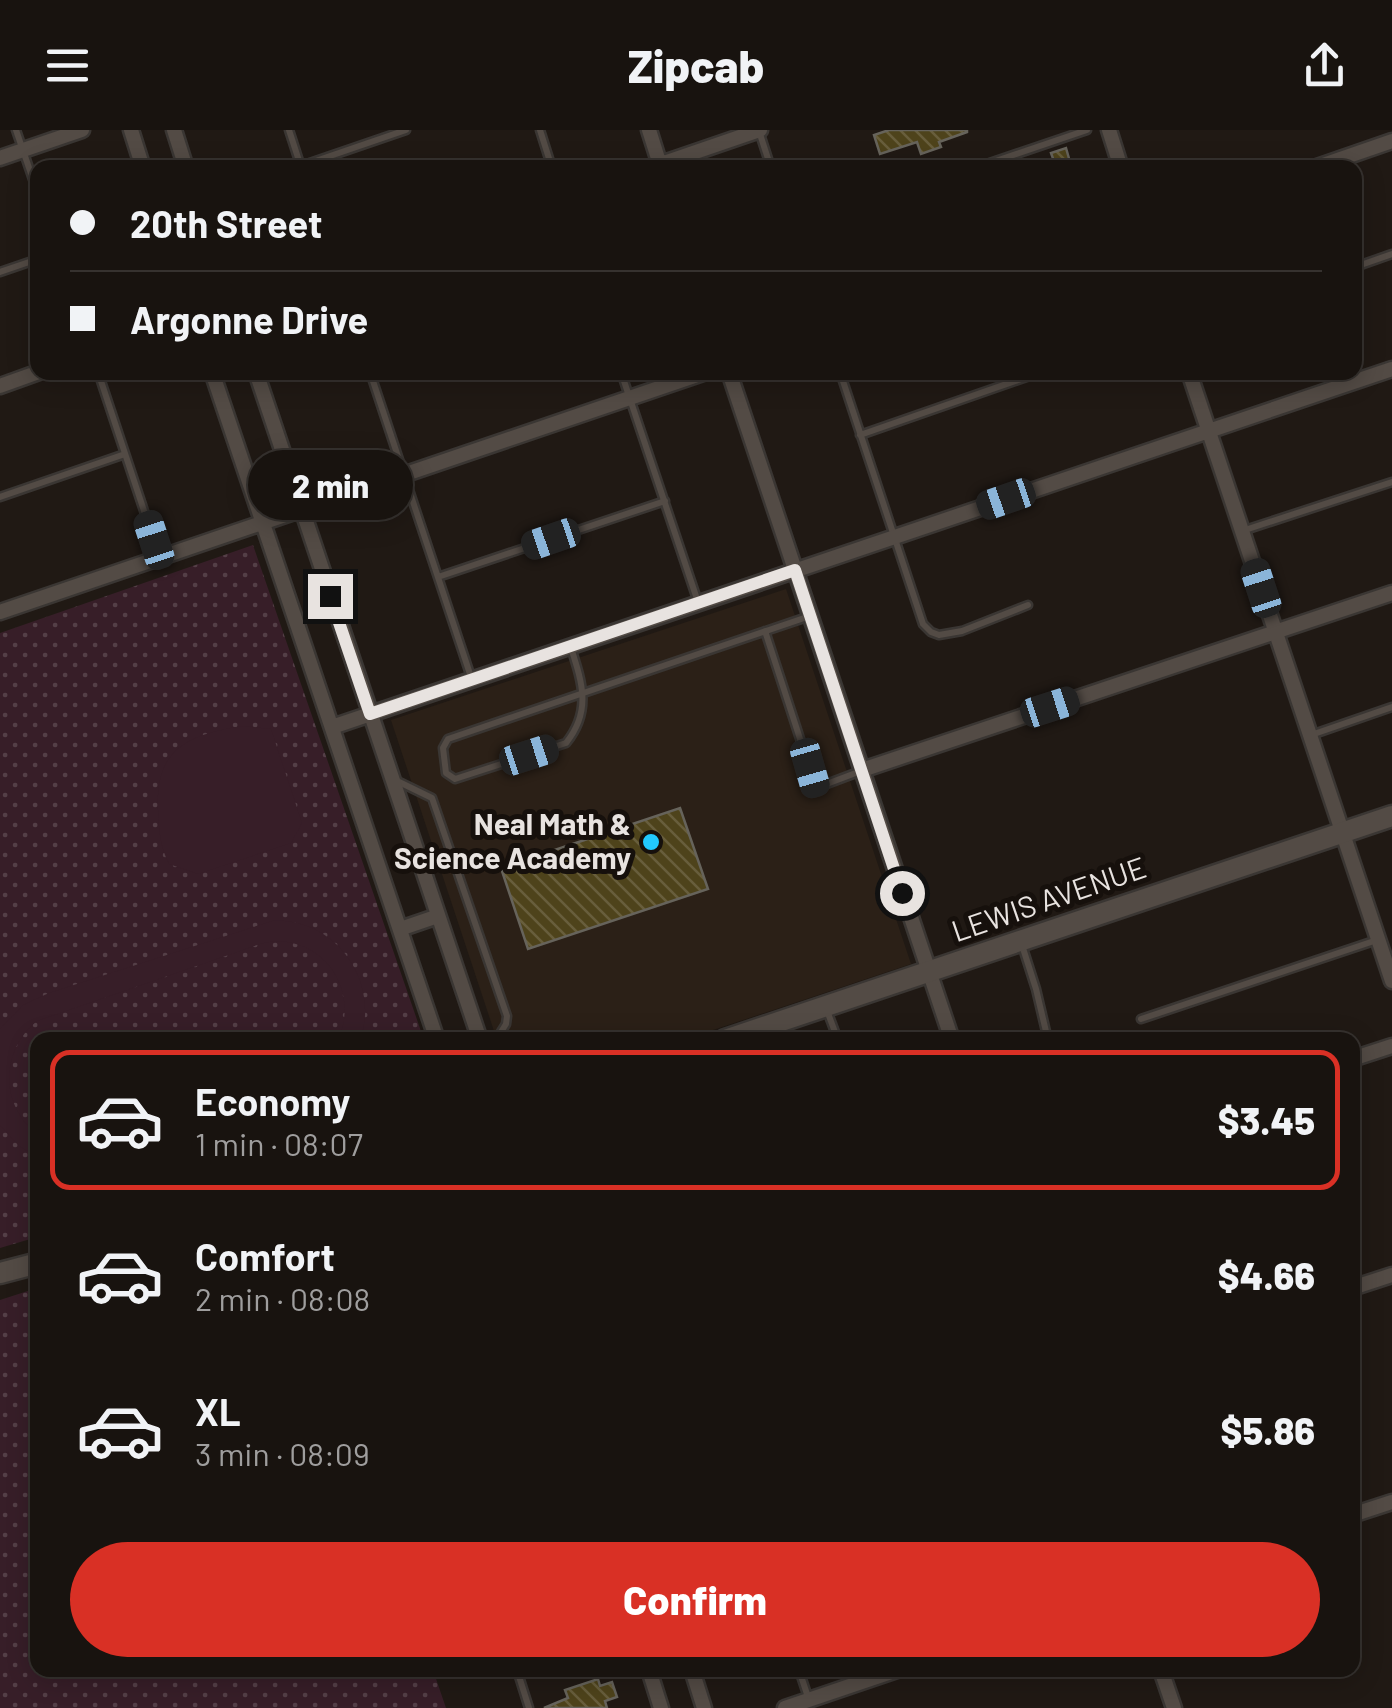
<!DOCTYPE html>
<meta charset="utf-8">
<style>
:root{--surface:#18130f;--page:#211c18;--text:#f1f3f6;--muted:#9f9e9e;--line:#36322f;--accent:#d93025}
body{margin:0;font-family:Barlow,sans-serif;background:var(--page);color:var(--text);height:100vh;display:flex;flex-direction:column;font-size:38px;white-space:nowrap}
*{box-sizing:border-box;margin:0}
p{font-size:32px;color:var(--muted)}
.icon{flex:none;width:55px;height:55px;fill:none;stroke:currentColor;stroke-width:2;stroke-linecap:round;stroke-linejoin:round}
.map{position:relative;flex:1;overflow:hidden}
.drawer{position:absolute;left:30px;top:902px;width:1330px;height:645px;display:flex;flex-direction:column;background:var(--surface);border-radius:20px;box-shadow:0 5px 25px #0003,0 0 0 2px var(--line)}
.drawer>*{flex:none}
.banner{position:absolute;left:30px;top:30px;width:1332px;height:220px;border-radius:20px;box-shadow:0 5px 25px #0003,0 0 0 2px var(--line);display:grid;align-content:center;height:220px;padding:0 40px;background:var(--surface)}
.end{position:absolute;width:45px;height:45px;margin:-22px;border:12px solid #e8e3e0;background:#111;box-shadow:0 0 0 5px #111}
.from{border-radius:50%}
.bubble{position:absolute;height:70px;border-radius:35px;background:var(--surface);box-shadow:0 5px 25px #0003,0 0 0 2px var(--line);font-size:32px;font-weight:800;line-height:70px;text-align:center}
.car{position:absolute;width:30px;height:60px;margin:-30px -15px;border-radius:12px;box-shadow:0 0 8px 2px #0007;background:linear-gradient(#222 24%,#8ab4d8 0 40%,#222 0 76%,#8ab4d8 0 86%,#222 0)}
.banner b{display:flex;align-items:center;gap:35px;height:95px;font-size:38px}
.banner b+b{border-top:2px solid var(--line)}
.banner i{width:25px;height:25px;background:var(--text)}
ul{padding:18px 0 0;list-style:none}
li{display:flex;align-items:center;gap:30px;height:140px;margin:0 20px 15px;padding:0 20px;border:5px solid transparent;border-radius:20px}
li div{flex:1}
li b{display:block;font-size:38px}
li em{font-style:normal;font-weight:800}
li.current{border-color:var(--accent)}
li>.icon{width:90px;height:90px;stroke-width:1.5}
.cta{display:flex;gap:20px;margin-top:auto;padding:20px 40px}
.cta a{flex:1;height:115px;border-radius:60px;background:var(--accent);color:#fff;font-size:40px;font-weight:800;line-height:115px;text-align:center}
header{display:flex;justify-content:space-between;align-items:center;height:130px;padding:0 40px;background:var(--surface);font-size:45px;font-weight:800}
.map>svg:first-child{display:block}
.built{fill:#2b2017}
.grass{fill:url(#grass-dots)}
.pitch{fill:#371e28}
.building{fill:url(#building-back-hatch);stroke:#66635b;stroke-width:2.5}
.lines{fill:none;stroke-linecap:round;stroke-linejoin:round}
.service-casing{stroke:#3a3633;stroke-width:11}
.minor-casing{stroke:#3a3633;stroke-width:19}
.secondary-casing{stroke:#3a3633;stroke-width:25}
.service{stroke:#534b45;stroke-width:6}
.minor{stroke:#534b45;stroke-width:14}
.secondary{stroke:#534b45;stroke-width:20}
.route{stroke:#e8e3e0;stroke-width:12}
.poi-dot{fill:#22c9fe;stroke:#16100c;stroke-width:4}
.labels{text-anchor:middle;stroke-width:10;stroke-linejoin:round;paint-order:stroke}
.poi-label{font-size:30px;font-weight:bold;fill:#e8e3e0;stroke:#16100c;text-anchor:end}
.street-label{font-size:30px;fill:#e8e3e0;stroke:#16100c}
</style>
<header><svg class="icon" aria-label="menu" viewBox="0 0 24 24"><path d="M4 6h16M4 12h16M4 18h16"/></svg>Zipcab<svg class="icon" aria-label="share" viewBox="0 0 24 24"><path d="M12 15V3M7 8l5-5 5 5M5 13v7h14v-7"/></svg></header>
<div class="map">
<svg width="1392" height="1578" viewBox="0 0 1392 1578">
<defs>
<pattern id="grass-dots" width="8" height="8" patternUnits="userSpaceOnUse" patternTransform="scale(2.5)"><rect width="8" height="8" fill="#371e28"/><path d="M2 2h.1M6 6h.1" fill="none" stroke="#543f47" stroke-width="1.8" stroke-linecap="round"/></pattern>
<pattern id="building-back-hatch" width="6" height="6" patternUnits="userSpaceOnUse" patternTransform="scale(2.5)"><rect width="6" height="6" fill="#4e431b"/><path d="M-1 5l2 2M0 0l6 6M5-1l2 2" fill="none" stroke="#685e3c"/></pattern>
</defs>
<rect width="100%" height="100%" fill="#201914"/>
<path class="built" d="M786,459L911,834L683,910H497L391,590Z"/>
<path class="grass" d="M253,415L424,910H38L37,1107L0,1118V503Z
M37,1158L38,1540H433L446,1578H0V1170Z"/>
<path class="pitch" d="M242,596L271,599L302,693L291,713L198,744L169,734C160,717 159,700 158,680C155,619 187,605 242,596Z
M272,791C335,787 381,851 360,910H338C362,857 318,799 260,814L37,891C0,921 0,975 37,1004V1027L19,1016L0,995V899L23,875L49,863Z"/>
<path class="building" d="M889,0H967V2L939,12L941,17L921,24L917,12L880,24L874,5Z
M1066,18L1070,32L1056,37L1051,23Z
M680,678L708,759L528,819L501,738Z
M598,1549L600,1556L612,1552L617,1567L605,1571L607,1578H544L568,1568L565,1560Z"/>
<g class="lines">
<g class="service-casing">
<path id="service" d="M16,0L38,64
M289,0L301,37
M540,0L552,38
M759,1L771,38
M301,36L406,0
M975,38L1087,0
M1355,137L1392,124
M0,142L38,129
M98,242L159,426
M370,242L472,550
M621,242L698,472
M840,242L923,494L931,502L939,505L962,501L1028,475
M371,246L381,242
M860,305L1041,242
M0,367L125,324
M1242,401L1392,352
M438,447L665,371
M765,501L816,658L861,641
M571,518C582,552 592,581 566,613L455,649L446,643L443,618L448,609C569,568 689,527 810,486
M1311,605L1392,577
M395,650L432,668L507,886L506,894L496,910
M1021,812L1036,859L1048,910
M826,878L838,910
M1141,889L1377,810
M38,1394L34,1395L38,1404
M517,1540L529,1578
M799,1540L808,1567"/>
</g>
<g class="minor-casing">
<path id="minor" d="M131,0L143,38
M174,0L186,38
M649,0L661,38
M1109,0L1121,38
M0,28L82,0
M649,38L760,0
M1314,38L1392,11
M212,242L437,910
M256,242L480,910
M729,242L952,910
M1189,242L1392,851
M0,256L39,242
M0,482L706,242
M332,597L1392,239
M862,640L1392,463
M400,799L438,786
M1352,929L1392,916
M1352,1158L1392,1145
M1352,1385L1392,1372
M649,1540L661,1578
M692,1540L704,1578
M1161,1540L1174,1578
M785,1578L897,1540"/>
</g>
<g class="secondary-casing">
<path id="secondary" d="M725,910L1392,686
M0,1143L38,1133"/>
</g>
<use href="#service" class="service"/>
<use href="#minor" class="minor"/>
<use href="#secondary" class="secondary"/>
</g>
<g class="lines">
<path class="route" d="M330,466L370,584L795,440L902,763"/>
</g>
<circle class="poi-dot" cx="651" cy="712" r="10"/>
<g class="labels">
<g class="poi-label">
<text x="631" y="705">Neal Math &amp;<tspan x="631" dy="34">Science Academy</tspan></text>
</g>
<g class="street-label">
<text transform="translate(1049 770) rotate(-19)" y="10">LEWIS AVENUE</text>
</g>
</g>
</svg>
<i class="end from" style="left:902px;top:763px"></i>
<i class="end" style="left:330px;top:466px"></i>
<div class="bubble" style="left:248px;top:320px;width:165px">2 min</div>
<i class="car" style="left:1006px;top:369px;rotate:251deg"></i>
<i class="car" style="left:551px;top:409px;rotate:251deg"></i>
<i class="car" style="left:154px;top:410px;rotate:342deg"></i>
<i class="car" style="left:1261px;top:458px;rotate:342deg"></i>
<i class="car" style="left:1050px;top:577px;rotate:72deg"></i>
<i class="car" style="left:529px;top:625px;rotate:72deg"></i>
<i class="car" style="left:810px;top:638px;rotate:164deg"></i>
<div class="banner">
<b><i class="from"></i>20th Street</b>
<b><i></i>Argonne Drive</b>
</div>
<section class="drawer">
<ul>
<li class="current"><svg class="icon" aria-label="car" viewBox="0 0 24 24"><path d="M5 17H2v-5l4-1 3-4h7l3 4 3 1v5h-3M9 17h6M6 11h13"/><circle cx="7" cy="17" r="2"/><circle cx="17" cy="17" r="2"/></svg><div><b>Economy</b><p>1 min · 08:07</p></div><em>$3.45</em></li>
<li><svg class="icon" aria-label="car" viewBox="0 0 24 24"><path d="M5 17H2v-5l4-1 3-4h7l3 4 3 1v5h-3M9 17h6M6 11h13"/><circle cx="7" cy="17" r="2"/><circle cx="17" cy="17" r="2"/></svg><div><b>Comfort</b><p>2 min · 08:08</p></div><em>$4.66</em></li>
<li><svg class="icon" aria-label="car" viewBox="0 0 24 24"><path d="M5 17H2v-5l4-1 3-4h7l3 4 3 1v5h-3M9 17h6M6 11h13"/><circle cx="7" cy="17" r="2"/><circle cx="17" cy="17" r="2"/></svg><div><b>XL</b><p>3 min · 08:09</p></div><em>$5.86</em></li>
</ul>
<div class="cta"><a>Confirm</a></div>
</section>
</div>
